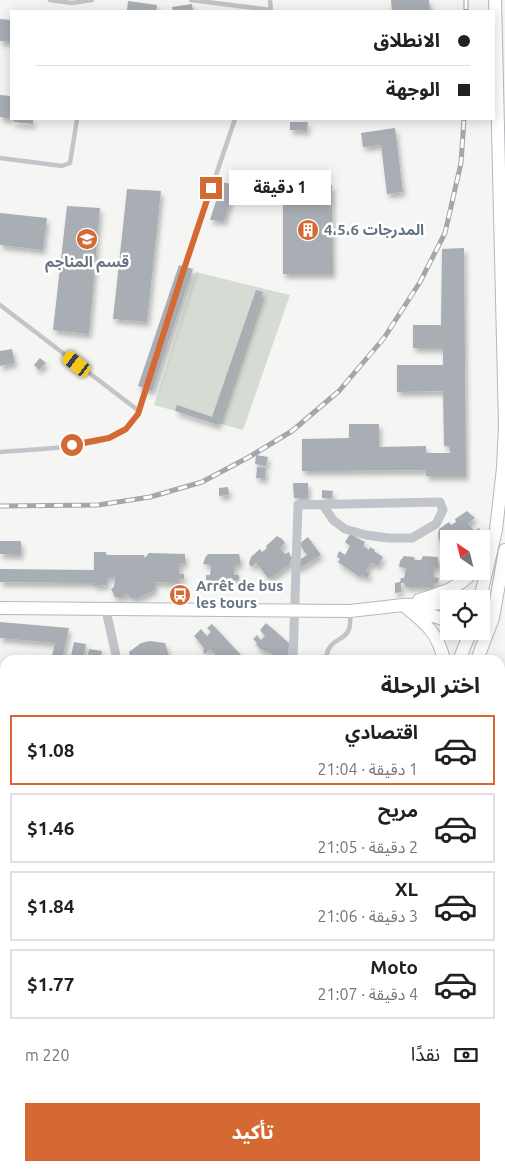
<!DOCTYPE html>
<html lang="ar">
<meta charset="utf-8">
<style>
:root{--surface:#fff;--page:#f2f2f2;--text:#202124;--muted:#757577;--line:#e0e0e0;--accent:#d56933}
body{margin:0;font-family:Ubuntu,"Noto Sans Arabic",sans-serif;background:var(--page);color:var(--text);direction:rtl;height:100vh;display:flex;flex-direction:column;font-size:19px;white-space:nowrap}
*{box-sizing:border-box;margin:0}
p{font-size:16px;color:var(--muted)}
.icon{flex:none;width:28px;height:28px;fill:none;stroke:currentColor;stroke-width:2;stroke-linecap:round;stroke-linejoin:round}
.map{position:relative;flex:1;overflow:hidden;direction:ltr}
.side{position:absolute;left:0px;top:655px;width:505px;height:516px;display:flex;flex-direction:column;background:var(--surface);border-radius:15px 15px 0 0;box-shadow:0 2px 12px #0003;direction:rtl}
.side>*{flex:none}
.guide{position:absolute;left:10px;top:10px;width:485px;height:110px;border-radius:0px;box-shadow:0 2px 12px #0003;direction:rtl;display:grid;align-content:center;height:110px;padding:0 25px;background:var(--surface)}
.needle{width:32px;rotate:325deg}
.fabs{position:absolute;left:440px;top:530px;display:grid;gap:10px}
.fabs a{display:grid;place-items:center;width:50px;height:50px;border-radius:0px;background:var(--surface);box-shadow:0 2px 12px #0003;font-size:25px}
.end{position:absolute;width:22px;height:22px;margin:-11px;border:6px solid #d56933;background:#fff;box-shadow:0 0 0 2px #fff}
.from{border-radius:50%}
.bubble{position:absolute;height:35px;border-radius:0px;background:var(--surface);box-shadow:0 2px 12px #0003;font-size:16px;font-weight:700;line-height:35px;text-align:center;direction:rtl}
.car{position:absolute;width:15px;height:30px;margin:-15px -8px;border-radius:6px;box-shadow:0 0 4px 1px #0007;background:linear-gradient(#f5c518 24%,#345 0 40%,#f5c518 0 76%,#345 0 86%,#f5c518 0)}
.guide b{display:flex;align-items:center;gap:18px;height:48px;font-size:19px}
.guide b+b{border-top:1px solid var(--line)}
.guide i{width:12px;height:12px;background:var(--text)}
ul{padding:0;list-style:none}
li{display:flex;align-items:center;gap:15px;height:70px;margin:0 10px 8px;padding:0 15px;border:2px solid var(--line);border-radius:0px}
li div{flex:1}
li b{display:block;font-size:19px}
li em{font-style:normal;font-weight:700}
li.current{border-color:var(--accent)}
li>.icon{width:45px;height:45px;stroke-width:1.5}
h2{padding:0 25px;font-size:22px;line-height:60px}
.pay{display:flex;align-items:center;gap:12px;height:55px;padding:0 25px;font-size:19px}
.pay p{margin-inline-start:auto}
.cta{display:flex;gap:10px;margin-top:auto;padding:10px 25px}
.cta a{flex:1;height:58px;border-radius:0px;background:var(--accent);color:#fff;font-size:20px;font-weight:700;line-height:58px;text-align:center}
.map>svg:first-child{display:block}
.green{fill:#d6dcd4}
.building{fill:#a8aeb4;filter:url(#shadow)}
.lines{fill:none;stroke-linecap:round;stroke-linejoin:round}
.secondary-casing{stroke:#b4b8bc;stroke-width:14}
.lane{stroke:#c1c4c8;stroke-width:4.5}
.street{stroke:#c1c4c8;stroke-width:9}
.secondary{stroke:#fff;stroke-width:12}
.rail-casing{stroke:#a3a7ac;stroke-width:5}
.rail{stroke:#fff;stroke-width:3;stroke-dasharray:9;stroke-linecap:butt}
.route{stroke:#d56933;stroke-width:6}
.labels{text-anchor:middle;stroke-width:5;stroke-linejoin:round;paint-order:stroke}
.poi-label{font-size:15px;font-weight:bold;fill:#677381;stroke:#fff;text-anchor:start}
</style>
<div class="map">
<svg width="505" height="1171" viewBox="0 0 505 1171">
<defs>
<filter id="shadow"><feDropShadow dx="2.5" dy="4.5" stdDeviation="2.5" flood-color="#0004"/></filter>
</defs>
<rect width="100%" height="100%" fill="#f5f6f3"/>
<path class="green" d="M196,272L290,295L243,430L154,405Z"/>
<path class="building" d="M391,0H429L430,11H392Z
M128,1L157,5L156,11H127Z
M192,4L193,11H173L172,7Z
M0,19L11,20V42L0,41Z
M0,95L11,96V119L0,117Z
M14,119H33V124L13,122Z
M290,122H308L307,131L290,130Z
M395,128L403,192L387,194L381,145L363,147L361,133Z
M222,182L236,185L224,221L210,220Z
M332,185L333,274H283V186Z
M127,189L161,191L147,322L113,319Z
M67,206L100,208L89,334L53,330Z
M0,213L47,218L43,250L0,245Z
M464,248L466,476H426V470L302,471V439L349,438V424H379V447L426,446V453H450V446H444L443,391L397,392V365H443V348H413V325H441L442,249Z
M179,265L193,269L152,391L138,386Z
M256,290L263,292L218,425L175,411L177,405L212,417Z
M12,349L15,363L0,366V351Z
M40,358L46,363L39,370L34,365Z
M256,455L268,457L266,466L255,464Z
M257,467L266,468L265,479L256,478Z
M293,483H308V498H294Z
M228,487L229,495L219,496V488Z
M322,490L333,491L332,498H322Z
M467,511L475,518L468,523L474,531L479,528L482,533L477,536L479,539H449V544L444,538L439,541L438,534L439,529L449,522L451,525L456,522L455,519Z
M350,534L365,542L363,546L369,550L370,547L375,550L374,551L383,557L378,566L371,563L366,571L370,573L367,578L362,575L360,577L338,562L340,559L337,557L339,551L345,555L350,546L345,542Z
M277,536L282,539L285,543L280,548L285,554L289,552L291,557L295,554L299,560L307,555L299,544L308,537L321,555L298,569L291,559L290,564L269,579L256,563L251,567L249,563L251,557L260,549L262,552L267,548L266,546Z
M0,541H21V555L0,554Z
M94,552H106V555H144L145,558L149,553L185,554V564L180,563L179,574H184V579H179V583L155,582V590L138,598H130L128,594L122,597H115L111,589L114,587L115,577H107V585L94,586V583L0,582V569L94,570Z
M208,554H239L241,564H235L234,575H239V580H235L234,584L210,583V580H206V575H210L211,565L203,564L205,558Z
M404,556L414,557L415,560H421L423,556L438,557V567H433V577L439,578L438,583H433V587H406L404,583H401V592L395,593V583L400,582L401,578H404L406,568L399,567L400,561Z
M0,622L69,628L62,660H51L55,643L0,638Z
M266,623L289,643L288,660L284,659L270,660L272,654L260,649L256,644L257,643L253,639L257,635L261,640L265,636L260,630Z
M212,624L241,655L237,660L232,655L228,658L230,660H214L212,658L215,654L210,649L205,654L203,652L204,648L194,636L201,629L207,636L211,632L207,628Z
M150,641L165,643L170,660H131L129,652L141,643Z
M74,642L86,644L83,660H70Z
M89,649L102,651L100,660H87Z
M0,744L5,745V766L1,784Z
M4,797L5,798V833L0,832V817Z
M2,838L5,839V894L0,893V850Z
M504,902L505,1000L501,1018L500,920Z
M0,940L5,941L2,953H5V963L0,962Z
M0,1121L5,1123V1142L0,1157Z
M368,1166H472L471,1171H379V1170Z"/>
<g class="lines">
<g class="secondary-casing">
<path id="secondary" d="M480,599L496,530L503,468L505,426L495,0
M419,600C439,594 460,588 473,571
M403,605C424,622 438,632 444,660
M0,608L350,611L403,605L449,603
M412,609L449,621
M459,660L471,631
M477,660L493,618L505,550
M193,1171L196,1166
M213,1171L216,1166"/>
</g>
<path class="lane" d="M50,0L72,3L92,0
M191,0L271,10
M270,0L271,11
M0,158L62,166L70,163L77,119
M0,305L139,411
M0,452C33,449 100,449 126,429C130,426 134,419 138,414L182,275L235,119
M326,660C327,638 345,642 349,629C351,624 350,618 350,613"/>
<path class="street" d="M106,610L117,660
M293,660L298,505L440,502L443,510L436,524L412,538H388L366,535L345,529L333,520L323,505
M0,678L5,683
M0,904L5,884
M0,1063L5,1061
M25,1171L26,1166
M66,1171L68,1166"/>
<use href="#secondary" class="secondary"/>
<g class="rail-casing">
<path id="rail" d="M466,0V11
M0,506L98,505L150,497L202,482L249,457L292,431L339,391L384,338L420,282L445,233L461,163L464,119"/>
</g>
<use href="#rail" class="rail"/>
</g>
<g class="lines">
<path class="route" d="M72,445L109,438L126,429L138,414L182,275L211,188"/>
</g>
<defs>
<g id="building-disc" transform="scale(1.125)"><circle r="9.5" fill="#d56933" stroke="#fff"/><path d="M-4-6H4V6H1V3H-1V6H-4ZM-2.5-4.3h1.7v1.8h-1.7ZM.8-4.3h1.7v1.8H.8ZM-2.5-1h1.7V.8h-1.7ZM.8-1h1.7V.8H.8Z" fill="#fff"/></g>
<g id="university-disc" transform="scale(1.125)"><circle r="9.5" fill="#d56933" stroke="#fff"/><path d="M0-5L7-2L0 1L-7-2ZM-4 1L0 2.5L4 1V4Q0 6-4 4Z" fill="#fff"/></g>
<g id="bus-disc" transform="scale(1.125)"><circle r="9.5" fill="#d56933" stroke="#fff"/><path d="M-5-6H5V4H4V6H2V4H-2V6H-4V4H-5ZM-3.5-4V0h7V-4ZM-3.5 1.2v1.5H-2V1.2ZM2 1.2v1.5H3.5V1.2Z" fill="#fff"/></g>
</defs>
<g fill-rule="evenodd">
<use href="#building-disc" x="308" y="230"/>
<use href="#university-disc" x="87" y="239"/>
<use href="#bus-disc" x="180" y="595"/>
</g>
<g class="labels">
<g class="poi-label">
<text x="324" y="235">المدرجات 4،5،6</text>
<text x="87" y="267" text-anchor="middle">قسم المناجم</text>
<text x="196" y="591">Arrêt de bus<tspan x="196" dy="17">les tours</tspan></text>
</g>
</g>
</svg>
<div class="fabs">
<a><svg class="needle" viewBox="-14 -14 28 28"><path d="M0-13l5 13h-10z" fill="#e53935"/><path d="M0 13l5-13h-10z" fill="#757577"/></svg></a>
<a><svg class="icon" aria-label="locate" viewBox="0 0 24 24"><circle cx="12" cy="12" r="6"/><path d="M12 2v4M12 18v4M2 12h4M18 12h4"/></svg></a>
</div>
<i class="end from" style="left:72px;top:445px"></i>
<i class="end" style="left:211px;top:188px"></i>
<div class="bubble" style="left:229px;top:170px;width:102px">1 دقيقة</div>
<i class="car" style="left:77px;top:364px;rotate:308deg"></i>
<div class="guide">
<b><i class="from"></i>الانطلاق</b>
<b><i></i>الوجهة</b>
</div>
<section class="side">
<h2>اختر الرحلة</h2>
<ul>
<li class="current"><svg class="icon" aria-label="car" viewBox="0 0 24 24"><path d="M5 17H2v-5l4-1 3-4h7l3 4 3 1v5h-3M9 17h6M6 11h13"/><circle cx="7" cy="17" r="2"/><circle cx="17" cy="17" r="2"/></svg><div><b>اقتصادي</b><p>1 دقيقة · 21:04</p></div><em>$1.08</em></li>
<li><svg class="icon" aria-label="car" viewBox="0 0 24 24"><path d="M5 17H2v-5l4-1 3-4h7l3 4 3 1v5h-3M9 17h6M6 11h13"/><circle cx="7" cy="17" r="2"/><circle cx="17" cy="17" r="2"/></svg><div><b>مريح</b><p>2 دقيقة · 21:05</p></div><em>$1.46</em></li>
<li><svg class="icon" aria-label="car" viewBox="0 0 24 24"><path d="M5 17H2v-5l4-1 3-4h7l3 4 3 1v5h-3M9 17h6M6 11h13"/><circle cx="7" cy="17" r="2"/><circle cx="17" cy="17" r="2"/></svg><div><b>XL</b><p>3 دقيقة · 21:06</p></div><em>$1.84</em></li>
<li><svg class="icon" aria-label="car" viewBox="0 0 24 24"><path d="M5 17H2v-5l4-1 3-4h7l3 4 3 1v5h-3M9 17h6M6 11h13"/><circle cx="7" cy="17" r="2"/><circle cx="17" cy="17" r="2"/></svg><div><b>Moto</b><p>4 دقيقة · 21:07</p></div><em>$1.77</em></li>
</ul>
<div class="pay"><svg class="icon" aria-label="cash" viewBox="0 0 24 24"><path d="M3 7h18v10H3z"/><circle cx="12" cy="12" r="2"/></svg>نقدًا<p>220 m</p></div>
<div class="cta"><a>تأكيد</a></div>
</section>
</div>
